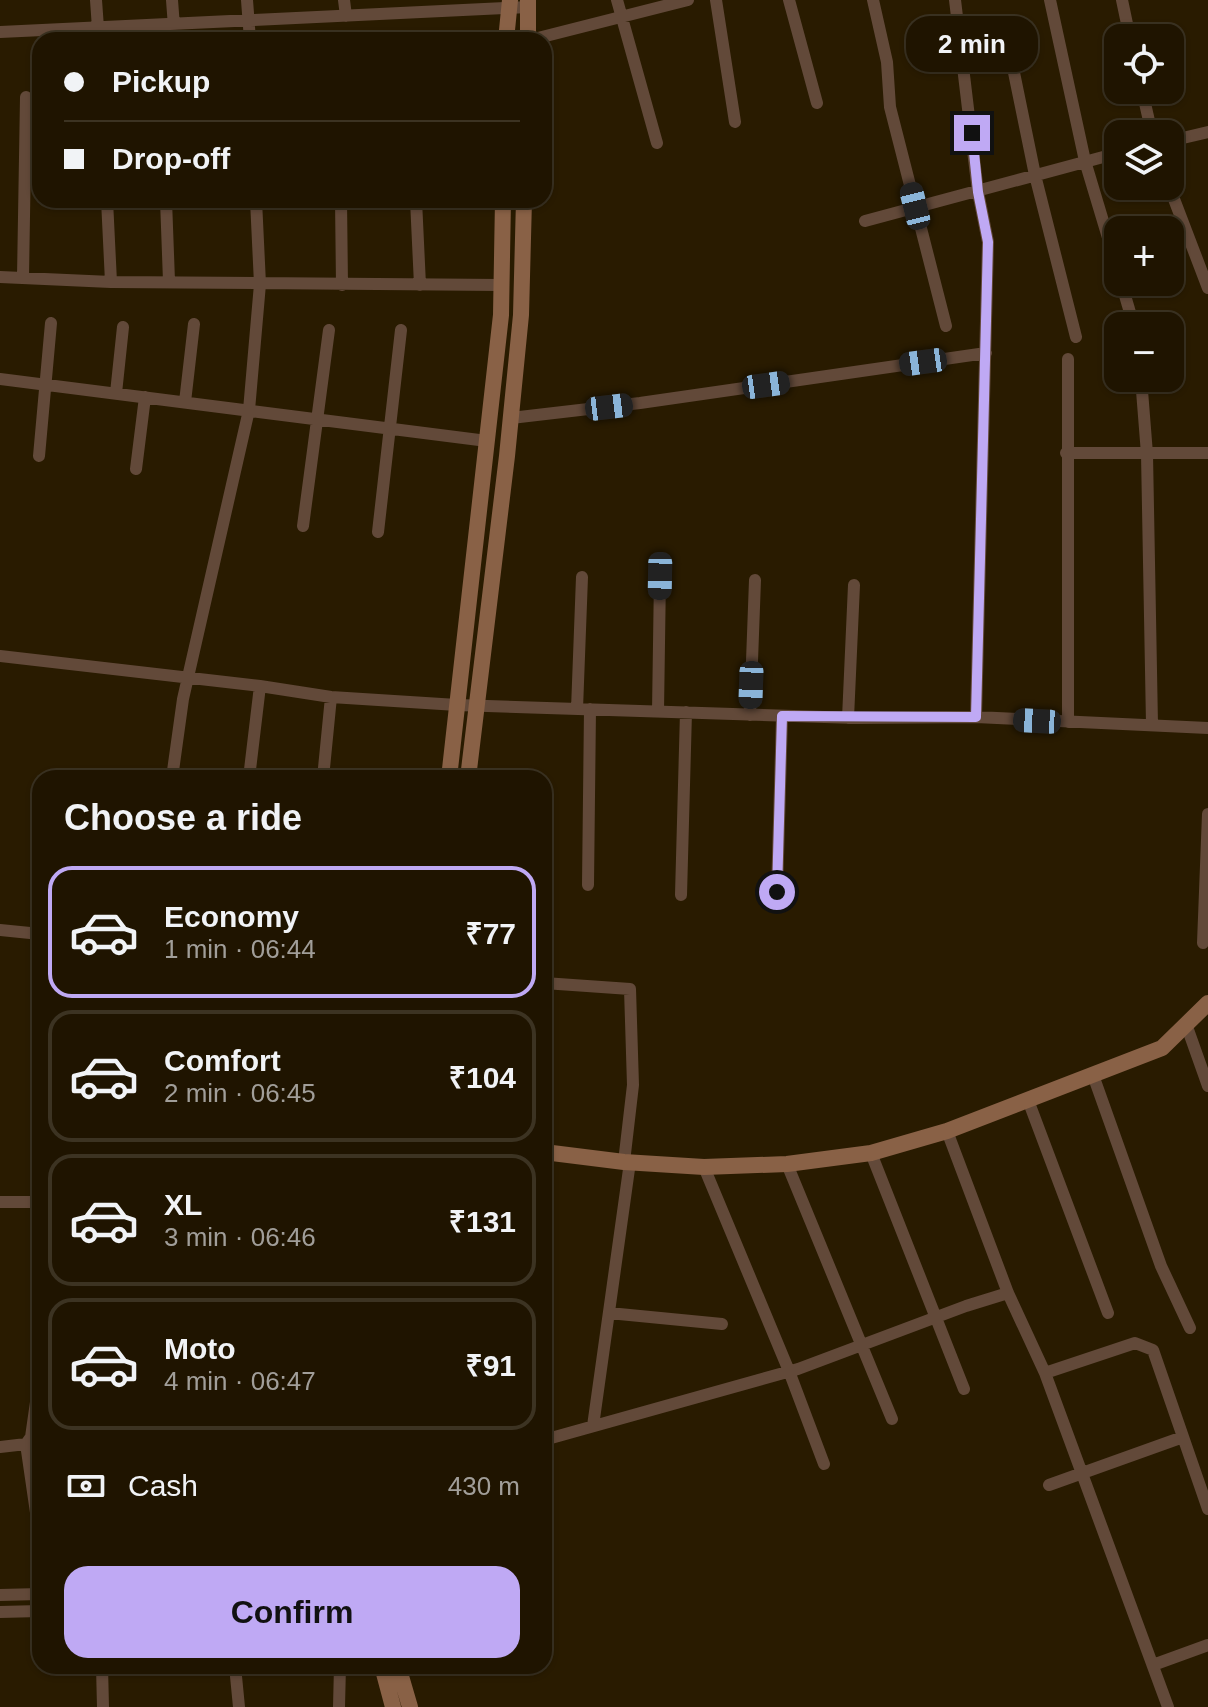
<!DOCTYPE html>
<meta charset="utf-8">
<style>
:root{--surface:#1f1400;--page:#271d0a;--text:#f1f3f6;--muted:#a19e99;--line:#3c3322;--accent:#bfa9f4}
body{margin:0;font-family:Helvetica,sans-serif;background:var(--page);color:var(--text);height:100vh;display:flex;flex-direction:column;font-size:30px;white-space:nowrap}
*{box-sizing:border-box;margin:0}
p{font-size:26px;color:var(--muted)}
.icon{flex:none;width:44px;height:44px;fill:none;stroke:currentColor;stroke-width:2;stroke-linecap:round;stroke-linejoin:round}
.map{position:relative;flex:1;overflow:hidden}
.details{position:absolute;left:32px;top:770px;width:520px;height:904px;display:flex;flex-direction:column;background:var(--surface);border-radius:24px;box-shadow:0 2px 6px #0004,0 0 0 2px var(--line)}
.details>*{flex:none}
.top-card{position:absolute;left:32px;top:32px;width:520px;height:176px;border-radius:24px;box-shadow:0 2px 6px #0004,0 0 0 2px var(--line);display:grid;align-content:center;height:176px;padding:0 32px;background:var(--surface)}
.controls{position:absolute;left:1104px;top:24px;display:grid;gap:16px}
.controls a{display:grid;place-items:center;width:80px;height:80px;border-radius:16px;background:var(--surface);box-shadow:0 2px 6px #0004,0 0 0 2px var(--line);font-size:40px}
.end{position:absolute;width:36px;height:36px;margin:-18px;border:10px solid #bfa9f4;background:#111;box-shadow:0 0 0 4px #111}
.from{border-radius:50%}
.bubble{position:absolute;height:56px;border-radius:24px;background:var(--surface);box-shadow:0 2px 6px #0004,0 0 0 2px var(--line);font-size:26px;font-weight:600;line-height:56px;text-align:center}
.car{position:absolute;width:24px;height:48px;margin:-24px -12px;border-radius:10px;box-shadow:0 0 6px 2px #0007;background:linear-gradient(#222 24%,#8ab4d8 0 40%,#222 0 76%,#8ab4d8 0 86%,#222 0)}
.top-card b{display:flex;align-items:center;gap:28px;height:76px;font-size:30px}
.top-card b+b{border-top:2px solid var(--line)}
.top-card i{width:20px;height:20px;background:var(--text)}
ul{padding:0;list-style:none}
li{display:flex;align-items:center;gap:24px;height:132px;margin:0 16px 12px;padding:0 16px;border:4px solid var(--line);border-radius:24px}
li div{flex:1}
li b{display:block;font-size:30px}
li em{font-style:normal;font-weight:600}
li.current{border-color:var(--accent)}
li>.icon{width:72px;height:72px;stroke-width:1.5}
h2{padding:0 32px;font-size:36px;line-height:96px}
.pay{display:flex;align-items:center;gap:20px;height:88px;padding:0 32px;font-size:30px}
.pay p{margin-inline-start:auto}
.button{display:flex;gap:16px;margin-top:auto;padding:16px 32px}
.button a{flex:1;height:92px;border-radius:24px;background:var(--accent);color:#111;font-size:32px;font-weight:600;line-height:92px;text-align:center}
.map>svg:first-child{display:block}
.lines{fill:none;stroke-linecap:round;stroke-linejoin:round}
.street{stroke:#624939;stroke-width:12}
.secondary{stroke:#896146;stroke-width:16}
.route{stroke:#bfa9f4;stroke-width:10}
</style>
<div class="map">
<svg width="1208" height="1707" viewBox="0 0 1208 1707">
<rect width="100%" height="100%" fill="#291b00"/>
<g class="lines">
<path class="street" d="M96,0L98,28
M172,0L175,40
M247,0L250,40
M344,0L346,16
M617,0L657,143
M716,0L735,122
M789,0L817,103
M873,0L887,62L890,107L946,326
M955,0L978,192L988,242L976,717
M1050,0L1085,161L1118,271
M1122,0L1130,38
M0,32L528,7
M530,40L688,0
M1010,53L1035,175L1076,337
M1142,90L1152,134
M1170,141L1208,132
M1169,186L1208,288
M107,200L111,282
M166,200L169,281
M341,200L342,285
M416,200L420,285
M865,221L1118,153
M0,277L111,282L501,285
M23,277L26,97
M1121,282L1134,326
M1068,359V722
M1141,378L1147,454L1152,724
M0,379L487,441
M116,393L123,327
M185,402L194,324
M511,418L640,403L986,353
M1066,453H1208
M39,456L51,323
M136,469L145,397
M303,526L329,330
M378,532L401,330
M0,656L260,686L331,697L457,705L856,718L976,717L1208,728
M577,709L582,577
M658,711L660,576
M750,715L755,580
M848,718L854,585
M172,778L183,699L249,410L260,284L256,200
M249,778L260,686
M323,778L331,697
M588,885L590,709
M777,892L782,716
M681,895L686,712
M0,930L40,934
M544,943L548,910
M1203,943L1208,814
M544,983L630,989L633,1085L624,1162
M1186,1024L1208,1086
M1093,1075L1161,1266L1190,1328
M1028,1100L1108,1313
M947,1131L1008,1293L1045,1373
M871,1153L964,1389
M787,1164L892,1419
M704,1167L789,1371L824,1464
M0,1202H40
M609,1313L722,1324
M593,1426L630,1162
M31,1437L36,1402
M40,1439L31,1437L26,1444L40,1540
M544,1440L798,1369L966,1306L1008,1293
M0,1447L26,1444
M1049,1485L1183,1437
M0,1595L40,1594
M0,1612L40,1611
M1153,1665L1208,1645
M102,1666L103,1707
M235,1666L239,1707
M339,1707L340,1666
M1168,1707L1045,1373L1135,1343L1153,1350L1208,1509"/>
<path class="secondary" d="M528,0V40
M506,40L510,0
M449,778L501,315L503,200
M468,778L507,456L521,315L524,200
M544,1152L624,1162L704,1167L787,1164L871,1153L947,1131L1162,1048L1208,1003
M382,1666L393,1707
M398,1666L410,1707"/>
</g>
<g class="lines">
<path class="route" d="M777,892L782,716L976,717L988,242L978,192L972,133"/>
</g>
</svg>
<div class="controls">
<a><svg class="icon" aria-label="locate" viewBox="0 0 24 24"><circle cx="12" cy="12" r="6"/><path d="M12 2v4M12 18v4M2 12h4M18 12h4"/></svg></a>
<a><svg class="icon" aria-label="layers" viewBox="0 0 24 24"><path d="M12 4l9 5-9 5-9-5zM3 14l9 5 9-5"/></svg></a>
<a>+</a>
<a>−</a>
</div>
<i class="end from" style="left:777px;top:892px"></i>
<i class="end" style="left:972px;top:133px"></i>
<div class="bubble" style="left:906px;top:16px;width:132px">2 min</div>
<i class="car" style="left:915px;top:206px;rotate:346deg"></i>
<i class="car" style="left:923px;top:362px;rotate:262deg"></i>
<i class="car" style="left:766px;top:385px;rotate:82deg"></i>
<i class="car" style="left:609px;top:407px;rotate:83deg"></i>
<i class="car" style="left:660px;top:576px;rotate:181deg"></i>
<i class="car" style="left:751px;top:685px;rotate:182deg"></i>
<i class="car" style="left:1037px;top:721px;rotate:273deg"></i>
<div class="top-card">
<b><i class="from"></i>Pickup</b>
<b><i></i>Drop-off</b>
</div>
<section class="details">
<h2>Choose a ride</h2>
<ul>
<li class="current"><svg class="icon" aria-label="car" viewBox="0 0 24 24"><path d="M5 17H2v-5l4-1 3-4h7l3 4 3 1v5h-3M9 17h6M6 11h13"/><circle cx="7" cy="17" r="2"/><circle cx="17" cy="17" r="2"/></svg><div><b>Economy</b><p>1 min · 06:44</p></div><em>₹77</em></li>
<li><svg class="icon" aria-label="car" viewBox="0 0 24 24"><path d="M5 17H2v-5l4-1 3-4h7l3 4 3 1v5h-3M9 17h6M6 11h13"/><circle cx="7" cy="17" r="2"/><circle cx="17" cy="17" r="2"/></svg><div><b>Comfort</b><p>2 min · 06:45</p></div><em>₹104</em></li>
<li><svg class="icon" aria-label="car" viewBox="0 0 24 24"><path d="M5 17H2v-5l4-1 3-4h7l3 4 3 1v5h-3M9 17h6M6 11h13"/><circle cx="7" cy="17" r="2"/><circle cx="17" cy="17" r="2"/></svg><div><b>XL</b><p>3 min · 06:46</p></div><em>₹131</em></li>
<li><svg class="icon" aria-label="car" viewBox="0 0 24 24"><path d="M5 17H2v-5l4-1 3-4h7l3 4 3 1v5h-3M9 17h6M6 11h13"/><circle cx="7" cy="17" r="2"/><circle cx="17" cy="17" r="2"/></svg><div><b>Moto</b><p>4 min · 06:47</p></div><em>₹91</em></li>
</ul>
<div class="pay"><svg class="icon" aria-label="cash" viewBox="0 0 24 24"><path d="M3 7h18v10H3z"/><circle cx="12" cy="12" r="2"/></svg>Cash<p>430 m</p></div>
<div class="button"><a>Confirm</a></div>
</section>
</div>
